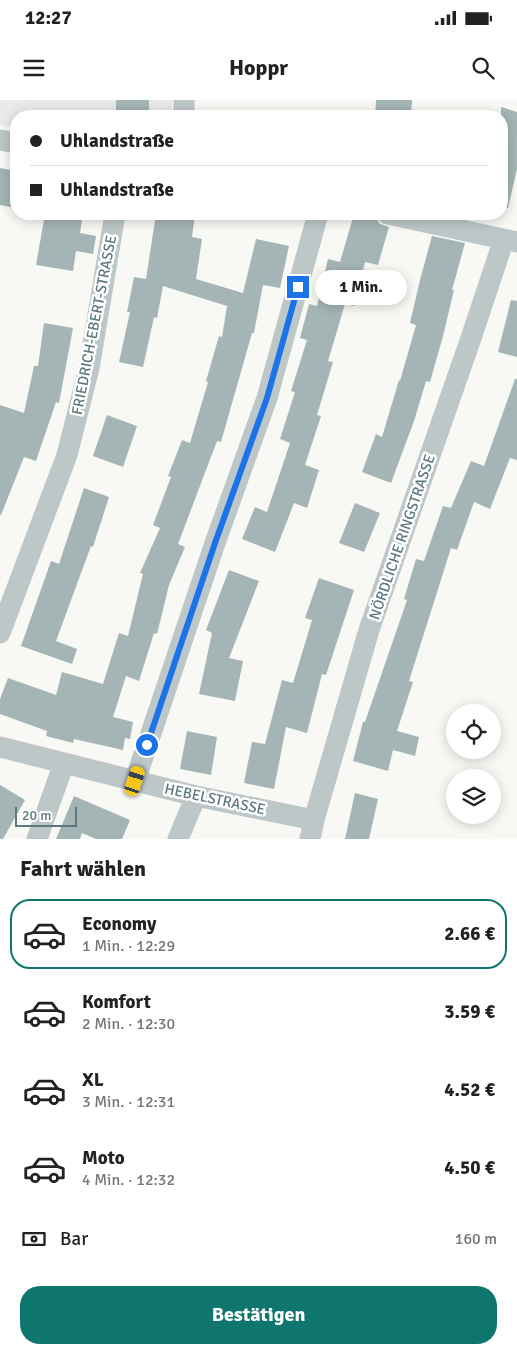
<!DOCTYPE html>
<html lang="de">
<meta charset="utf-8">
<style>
:root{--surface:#fff;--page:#f6f6f6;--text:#222;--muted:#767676;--line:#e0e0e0;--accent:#0f766e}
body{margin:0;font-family:Signika,sans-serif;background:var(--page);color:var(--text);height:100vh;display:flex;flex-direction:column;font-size:19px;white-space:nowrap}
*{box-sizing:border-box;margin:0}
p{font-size:16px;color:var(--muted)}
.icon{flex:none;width:28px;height:28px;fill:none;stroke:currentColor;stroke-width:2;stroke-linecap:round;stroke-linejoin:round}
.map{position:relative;height:739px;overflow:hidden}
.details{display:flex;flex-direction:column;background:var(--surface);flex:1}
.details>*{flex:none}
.top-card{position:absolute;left:10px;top:10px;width:498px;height:110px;border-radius:20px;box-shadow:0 2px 12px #0003;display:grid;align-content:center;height:110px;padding:0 20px;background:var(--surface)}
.fabs{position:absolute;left:446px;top:604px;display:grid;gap:10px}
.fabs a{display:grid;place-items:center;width:55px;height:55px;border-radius:50%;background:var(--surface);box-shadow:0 2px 12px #0003;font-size:25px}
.scale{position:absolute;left:15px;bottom:12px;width:62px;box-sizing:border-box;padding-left:5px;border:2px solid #5d787d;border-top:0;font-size:14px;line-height:18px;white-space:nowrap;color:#5d787d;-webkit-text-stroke:4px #fff;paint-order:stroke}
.end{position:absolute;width:22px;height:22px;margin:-11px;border:6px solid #1a73e8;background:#fff;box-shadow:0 0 0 2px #fff}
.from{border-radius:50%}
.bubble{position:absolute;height:35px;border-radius:18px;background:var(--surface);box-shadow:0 2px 12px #0003;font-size:16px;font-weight:700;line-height:35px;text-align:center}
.car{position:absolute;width:15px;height:30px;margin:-15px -8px;border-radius:6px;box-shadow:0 0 4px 1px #0007;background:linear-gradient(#f5c518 24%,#345 0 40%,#f5c518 0 76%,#345 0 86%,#f5c518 0)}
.top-card b{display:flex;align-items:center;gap:18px;height:48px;font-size:19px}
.top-card b+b{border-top:1px solid var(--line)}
.top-card i{width:12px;height:12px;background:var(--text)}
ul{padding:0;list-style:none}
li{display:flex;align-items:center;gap:15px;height:70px;margin:0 10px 8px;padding:0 10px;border:2px solid transparent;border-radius:20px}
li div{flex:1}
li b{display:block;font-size:19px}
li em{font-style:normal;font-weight:700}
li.current{border-color:var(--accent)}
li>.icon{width:45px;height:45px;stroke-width:1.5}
h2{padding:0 20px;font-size:22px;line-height:60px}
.pay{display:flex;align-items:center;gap:12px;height:55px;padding:0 20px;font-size:19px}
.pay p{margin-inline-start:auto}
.cta{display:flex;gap:10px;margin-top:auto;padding:10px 20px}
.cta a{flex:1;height:58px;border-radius:20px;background:var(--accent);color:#fff;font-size:20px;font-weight:700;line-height:58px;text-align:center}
.status{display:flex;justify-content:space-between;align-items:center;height:35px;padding:0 25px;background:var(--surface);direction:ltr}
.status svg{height:14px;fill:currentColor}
header{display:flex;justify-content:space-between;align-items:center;height:65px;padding:0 20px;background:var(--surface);font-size:22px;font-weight:700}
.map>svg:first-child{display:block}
.built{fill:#e9eae9}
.building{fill:#a5b5b6}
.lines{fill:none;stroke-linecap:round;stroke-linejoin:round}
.street{stroke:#bec7c8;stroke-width:21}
.route{stroke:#1a73e8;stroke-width:6}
.labels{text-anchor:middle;stroke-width:5;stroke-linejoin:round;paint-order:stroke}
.street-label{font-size:15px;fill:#5d787d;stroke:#fff}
</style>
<div class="status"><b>12:27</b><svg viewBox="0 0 49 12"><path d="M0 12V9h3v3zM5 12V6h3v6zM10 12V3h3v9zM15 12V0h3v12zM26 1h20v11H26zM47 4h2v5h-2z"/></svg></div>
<header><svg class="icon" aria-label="menu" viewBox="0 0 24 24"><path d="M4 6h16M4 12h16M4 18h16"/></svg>Hoppr<svg class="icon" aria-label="search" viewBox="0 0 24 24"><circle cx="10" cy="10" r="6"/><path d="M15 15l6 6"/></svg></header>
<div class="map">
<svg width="517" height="739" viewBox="0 0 517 739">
<rect width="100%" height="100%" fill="#f8f8f5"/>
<path class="built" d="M0,0H172V16H16V28L0,25Z"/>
<path class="building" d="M116,0H149V16H116Z
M376,0H412L411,16H375Z
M501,7L517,12V69L508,108L501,107Z
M0,68L16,71V108L0,105Z
M45,114H83L80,133L96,136L93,154L76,151L73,171L36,165Z
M156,114H195L192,137L202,139L196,179L243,193L256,139L289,146L280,188L263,185L254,233H252L221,342L217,341L178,444L185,447L169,485L157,534L154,533L139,581L126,576L113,617L133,622L130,639L125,638L123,650L74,639L73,643L46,636L47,631L0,614V599L8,578L56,595L62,572L103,584L119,533L128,536L143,474L140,473L160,428L153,425L171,377L168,376L182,340L190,343L208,282L206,281L219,236L222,237L227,206L163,186L157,218L154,217L143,267L119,262L130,212H127L134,177L146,179Z
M354,114L377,120L380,124L389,127L378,165L365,162L354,206L345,204L328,261L333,262L317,315L321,316L305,365L319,370L307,408L294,403L275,452L242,439L255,407L267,412L290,343L280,339L295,292L291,291L307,240L300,238L309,204L317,206L328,159L340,162Z
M432,136L465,143L452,190H454L443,236L430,282L426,281L414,321L391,383L362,372L376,334L382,337L399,280L400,281L416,225L410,223L420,180Z
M511,200L517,201V257L498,252Z
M44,223L73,228L59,303L56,302L36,361L24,357L1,415H0V305L24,313L34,266H38Z
M515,279H517V360L510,358L490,409L474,402L457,450L451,448L409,581L413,582L397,631L419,637L415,656L393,650L388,671L353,661L363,622H365L407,500L404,499L416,459L424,461L443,406L451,408L471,361L484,366Z
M107,315L137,326L123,367L93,356Z
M84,388L109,397L93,447L91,446L56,541L77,549L72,564L21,546L51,461L59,464Z
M355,403L380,413L364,452L339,443Z
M229,470L259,481L229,558L243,561L235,601L199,594L212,533L206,530Z
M319,478L354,490L326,575L322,574L307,633L286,627L274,689L244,683L252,642L265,644L282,580L293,583L312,520L305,518Z
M187,631L217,637L211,675L180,669Z
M0,685L25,700L3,739H0Z
M355,693L378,699L369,739H345Z
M74,696L130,720L122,739H96L82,733L80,739H56Z"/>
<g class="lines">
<path class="street" d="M184,0V16
M0,40L16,43
M388,114L517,142
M0,533L67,355L89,268L115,114
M0,647L196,696L314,720
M135,681L215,443L267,298L318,114
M37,739L64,663
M178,739L196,696
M310,739L314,720L369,530L470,241L504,139"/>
</g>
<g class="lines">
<path class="route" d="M147,645L215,443L267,298L298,187"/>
</g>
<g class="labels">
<g class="street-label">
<text transform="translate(94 225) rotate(-79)" y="5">FRIEDRICH-EBERT-STRASSE</text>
<text transform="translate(402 437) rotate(-71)" y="5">NÖRDLICHE RINGSTRASSE</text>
<text transform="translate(215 699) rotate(12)" y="5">HEBELSTRASSE</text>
</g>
</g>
</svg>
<div class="fabs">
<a><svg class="icon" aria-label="locate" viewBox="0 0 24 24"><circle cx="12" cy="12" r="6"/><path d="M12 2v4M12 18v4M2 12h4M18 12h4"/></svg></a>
<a><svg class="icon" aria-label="layers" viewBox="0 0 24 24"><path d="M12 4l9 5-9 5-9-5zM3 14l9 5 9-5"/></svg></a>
</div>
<div class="scale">20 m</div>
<i class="end from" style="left:147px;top:645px"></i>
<i class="end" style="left:298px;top:187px"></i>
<div class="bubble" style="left:315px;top:170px;width:92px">1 Min.</div>
<i class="car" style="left:135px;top:681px;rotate:18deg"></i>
<div class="top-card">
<b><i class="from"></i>Uhlandstraße</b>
<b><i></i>Uhlandstraße</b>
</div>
</div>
<section class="details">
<h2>Fahrt wählen</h2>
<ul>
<li class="current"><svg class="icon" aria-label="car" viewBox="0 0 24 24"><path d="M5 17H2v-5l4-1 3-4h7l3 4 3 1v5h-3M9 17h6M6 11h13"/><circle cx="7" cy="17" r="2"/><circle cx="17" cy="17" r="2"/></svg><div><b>Economy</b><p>1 Min. · 12:29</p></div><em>2.66 €</em></li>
<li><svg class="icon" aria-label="car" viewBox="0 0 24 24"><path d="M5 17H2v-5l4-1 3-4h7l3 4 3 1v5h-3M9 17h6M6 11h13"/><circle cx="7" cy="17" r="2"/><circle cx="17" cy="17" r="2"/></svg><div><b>Komfort</b><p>2 Min. · 12:30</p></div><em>3.59 €</em></li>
<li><svg class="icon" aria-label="car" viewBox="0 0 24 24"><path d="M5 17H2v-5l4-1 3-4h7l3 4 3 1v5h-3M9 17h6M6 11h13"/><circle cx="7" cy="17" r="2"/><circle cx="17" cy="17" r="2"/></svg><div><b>XL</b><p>3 Min. · 12:31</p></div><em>4.52 €</em></li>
<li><svg class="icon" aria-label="car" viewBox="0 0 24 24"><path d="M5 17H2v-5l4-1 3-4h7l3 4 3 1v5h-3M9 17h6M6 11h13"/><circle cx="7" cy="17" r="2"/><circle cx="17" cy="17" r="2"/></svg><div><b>Moto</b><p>4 Min. · 12:32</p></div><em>4.50 €</em></li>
</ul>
<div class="pay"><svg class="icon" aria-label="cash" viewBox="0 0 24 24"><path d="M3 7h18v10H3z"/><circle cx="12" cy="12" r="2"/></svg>Bar<p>160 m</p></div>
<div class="cta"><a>Bestätigen</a></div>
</section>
